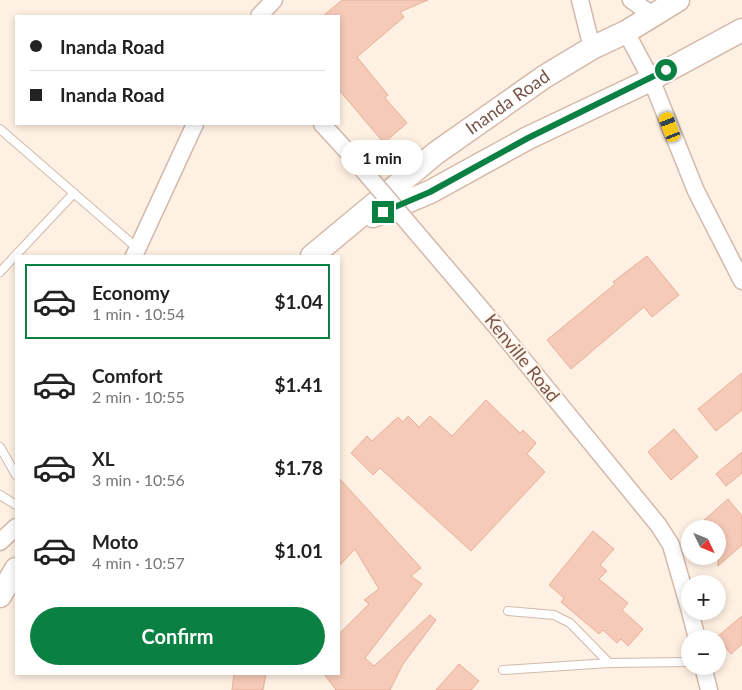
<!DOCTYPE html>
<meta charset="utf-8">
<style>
:root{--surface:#fff;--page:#f6f6f6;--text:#222;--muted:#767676;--line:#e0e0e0;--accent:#0b8043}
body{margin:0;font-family:Lato,sans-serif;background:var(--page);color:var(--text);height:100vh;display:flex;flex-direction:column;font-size:19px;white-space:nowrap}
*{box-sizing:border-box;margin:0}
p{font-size:16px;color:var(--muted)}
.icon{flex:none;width:28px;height:28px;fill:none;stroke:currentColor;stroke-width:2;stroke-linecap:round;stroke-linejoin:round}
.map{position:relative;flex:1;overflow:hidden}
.details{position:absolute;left:15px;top:255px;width:325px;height:420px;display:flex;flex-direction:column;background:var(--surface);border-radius:0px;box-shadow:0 2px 8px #0003}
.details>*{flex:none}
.hud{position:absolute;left:15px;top:15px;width:325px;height:110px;border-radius:0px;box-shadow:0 2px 8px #0003;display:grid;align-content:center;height:110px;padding:0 15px;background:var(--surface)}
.needle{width:32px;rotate:133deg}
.fabs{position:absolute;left:681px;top:520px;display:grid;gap:10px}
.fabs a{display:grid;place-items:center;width:45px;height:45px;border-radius:50%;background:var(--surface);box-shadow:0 2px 8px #0003;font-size:25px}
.end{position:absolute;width:22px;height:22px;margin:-11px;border:6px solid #0b8043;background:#fff;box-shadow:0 0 0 2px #fff}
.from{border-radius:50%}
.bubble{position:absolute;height:35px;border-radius:18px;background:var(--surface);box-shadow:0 2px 8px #0003;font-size:16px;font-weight:700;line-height:35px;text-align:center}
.car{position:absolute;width:15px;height:30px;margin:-15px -8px;border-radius:6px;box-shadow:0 0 4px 1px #0007;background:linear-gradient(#f5c518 24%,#345 0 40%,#f5c518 0 76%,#345 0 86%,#f5c518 0)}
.hud b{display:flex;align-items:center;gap:18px;height:48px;font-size:19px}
.hud b+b{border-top:1px solid var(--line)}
.hud i{width:12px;height:12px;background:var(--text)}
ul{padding:9px 0 0;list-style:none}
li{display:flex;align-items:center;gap:15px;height:75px;margin:0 10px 8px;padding:0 5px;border:2px solid transparent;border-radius:0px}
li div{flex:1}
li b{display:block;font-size:19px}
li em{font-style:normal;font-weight:700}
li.on{border-color:var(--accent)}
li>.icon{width:45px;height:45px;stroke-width:1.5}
.primary-button{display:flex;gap:10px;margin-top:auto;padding:10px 15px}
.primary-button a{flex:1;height:58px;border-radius:30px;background:var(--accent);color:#fff;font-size:20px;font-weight:700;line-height:58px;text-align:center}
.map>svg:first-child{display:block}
.building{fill:#f5cab8;stroke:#e9ae97}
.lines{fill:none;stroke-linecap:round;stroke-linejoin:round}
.service-casing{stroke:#d2b9ab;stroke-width:10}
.minor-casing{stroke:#d2b9ab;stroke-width:19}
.secondary-casing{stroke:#d5b8a8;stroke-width:25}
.service{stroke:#fff;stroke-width:8}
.minor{stroke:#fff;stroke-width:16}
.secondary{stroke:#fff;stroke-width:22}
.minor-bridge-casing{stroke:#d2b9ab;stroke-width:19;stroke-linecap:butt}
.minor-bridge{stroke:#fff;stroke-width:16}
.route{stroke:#0b8043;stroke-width:6}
.labels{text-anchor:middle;stroke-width:4;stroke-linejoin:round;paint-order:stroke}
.street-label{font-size:18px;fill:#785347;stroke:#fff5ea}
</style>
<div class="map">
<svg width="742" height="690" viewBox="0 0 742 690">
<rect width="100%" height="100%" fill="#fef0e2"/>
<path class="building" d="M342,0H428L400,12L404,17L357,57L388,95L385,98L407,123L384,143L339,90V16H323Z
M647,256L679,295L652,317L644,307L571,369L547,340L615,284L613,282Z
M742,373V410L716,431L698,409Z
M486,400L520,433L523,430L536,443L527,454L545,472L471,551L380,468L373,475L351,453L367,436L372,441L398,417L403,422L408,416L419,427L430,416L452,436Z
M674,429L698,457L671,480L648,452Z
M742,452V473L726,486L716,474Z
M339,478L421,568L411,576L422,584L365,658L374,666L430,615L436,620L403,664L390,690H336L324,674H339V634L369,604L364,600L379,589L355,549L339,566Z
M728,499L742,516V545L718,566V529H694Z
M593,531L614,549L600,565L607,571L599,579L628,603L622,610L643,629L628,646L621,639L617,643L603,630L599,634L561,602L564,598L549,585Z
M742,616V644L731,654L717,637Z
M459,664L479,681L471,690H436Z
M234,674H266L263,690H232Z"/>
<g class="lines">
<g class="service-casing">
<path id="service" d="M0,129L137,248
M0,272L74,193
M0,447L16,475
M0,495L16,505
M508,611L554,615L570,623L609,663
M503,670L609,663L690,662"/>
</g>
<g class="minor-casing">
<path id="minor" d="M580,0L592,48
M631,0L654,16
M259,16L274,0
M626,32L651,79L696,191L742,281
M322,124L346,150
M134,256L195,124
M495,325L659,526L671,545L690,611
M0,542L16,527
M690,611L697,639
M703,666L709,690"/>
</g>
<g class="secondary-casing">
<g id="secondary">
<path d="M373,216L430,192L528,138L642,84L742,30"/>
<path id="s1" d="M312,256L436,153L544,77L592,48L626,32L678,0"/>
<path d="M0,596L16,569"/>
</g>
</g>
<use href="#service" class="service"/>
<use href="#minor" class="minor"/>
<use href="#secondary" class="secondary"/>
<g class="minor-bridge-casing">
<path id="minor-bridge" d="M346,150L495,325"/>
</g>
<use href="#minor-bridge" class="minor-bridge"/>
</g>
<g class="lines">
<path class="route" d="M383,212L430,192L528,138L666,70"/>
</g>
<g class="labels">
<g class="street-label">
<text dy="6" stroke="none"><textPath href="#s1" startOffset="249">Inanda Road</textPath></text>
<text transform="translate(522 358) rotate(51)" y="6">Kenville Road</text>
</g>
</g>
</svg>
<div class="fabs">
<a><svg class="needle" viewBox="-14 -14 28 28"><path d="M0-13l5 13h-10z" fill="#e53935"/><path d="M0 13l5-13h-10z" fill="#767676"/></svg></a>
<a>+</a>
<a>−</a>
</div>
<i class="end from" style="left:666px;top:70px"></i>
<i class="end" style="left:383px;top:212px"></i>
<div class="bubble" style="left:341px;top:140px;width:82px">1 min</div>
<i class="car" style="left:670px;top:127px;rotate:339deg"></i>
<div class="hud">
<b><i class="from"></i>Inanda Road</b>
<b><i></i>Inanda Road</b>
</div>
<section class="details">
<ul>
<li class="on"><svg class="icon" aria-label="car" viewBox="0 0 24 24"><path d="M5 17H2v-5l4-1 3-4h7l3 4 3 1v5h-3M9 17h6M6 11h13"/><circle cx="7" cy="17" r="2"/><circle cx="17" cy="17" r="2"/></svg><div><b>Economy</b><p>1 min · 10:54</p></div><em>$1.04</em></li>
<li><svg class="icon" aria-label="car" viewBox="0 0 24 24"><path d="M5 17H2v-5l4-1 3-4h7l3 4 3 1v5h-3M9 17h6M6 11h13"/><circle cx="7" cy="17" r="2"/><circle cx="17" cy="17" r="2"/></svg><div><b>Comfort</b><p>2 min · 10:55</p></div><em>$1.41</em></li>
<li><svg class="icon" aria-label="car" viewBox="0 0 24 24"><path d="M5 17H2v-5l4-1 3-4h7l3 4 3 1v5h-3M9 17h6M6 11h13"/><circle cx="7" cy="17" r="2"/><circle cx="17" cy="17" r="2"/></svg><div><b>XL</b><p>3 min · 10:56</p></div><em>$1.78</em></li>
<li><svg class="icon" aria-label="car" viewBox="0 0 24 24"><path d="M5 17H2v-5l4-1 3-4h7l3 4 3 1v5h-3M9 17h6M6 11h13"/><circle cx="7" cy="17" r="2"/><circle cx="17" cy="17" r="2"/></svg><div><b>Moto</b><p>4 min · 10:57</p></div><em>$1.01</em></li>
</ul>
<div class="primary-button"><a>Confirm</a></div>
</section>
</div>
